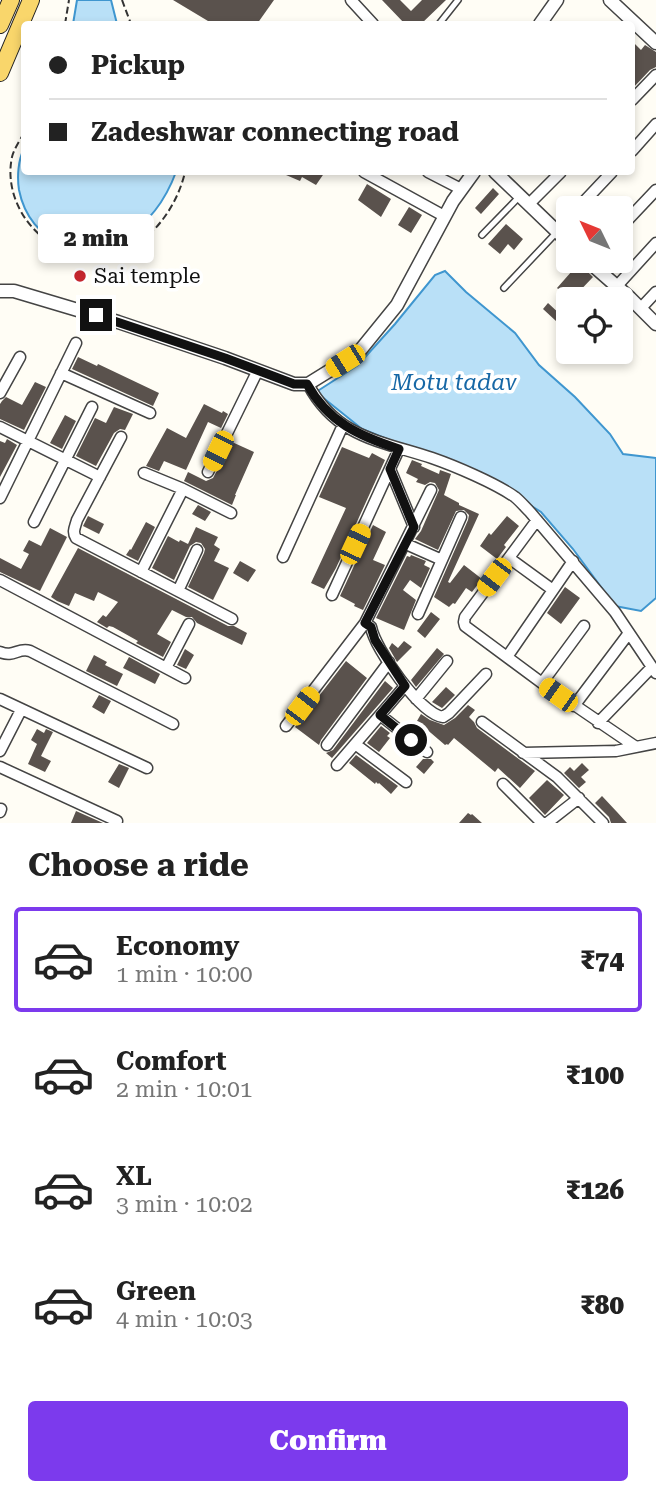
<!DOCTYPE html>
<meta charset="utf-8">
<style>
:root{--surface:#fff;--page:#f2f2f2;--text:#222;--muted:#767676;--line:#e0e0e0;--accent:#7c3aed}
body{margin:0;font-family:"Roboto Serif",serif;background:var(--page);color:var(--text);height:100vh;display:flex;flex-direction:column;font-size:26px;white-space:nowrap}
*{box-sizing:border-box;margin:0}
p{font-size:23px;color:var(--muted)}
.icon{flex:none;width:38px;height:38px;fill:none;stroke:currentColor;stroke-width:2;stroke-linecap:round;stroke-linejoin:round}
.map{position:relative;height:823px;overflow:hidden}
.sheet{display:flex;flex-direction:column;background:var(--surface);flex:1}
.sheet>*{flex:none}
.guide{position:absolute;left:21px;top:21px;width:614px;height:154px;border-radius:7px;box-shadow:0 4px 10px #0003;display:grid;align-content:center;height:154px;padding:0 28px;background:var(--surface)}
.needle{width:46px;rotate:313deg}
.fabs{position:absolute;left:556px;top:196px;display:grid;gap:14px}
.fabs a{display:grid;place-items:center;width:77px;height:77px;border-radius:7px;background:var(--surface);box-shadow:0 4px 10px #0003;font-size:35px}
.end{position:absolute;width:32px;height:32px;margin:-16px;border:9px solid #111;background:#fff;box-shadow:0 0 0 4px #fff}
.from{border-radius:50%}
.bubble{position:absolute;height:49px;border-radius:7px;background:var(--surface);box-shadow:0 4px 10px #0003;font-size:23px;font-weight:800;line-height:49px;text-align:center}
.car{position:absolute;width:21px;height:42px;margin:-21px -10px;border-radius:9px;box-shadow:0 0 5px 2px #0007;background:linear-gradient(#f5c518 24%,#345 0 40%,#f5c518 0 76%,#345 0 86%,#f5c518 0)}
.guide b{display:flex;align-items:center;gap:24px;height:66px;font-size:26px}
.guide b+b{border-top:2px solid var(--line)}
.guide i{width:18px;height:18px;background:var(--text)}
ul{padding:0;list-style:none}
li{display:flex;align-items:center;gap:21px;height:105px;margin:0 14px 10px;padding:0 14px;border:4px solid transparent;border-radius:7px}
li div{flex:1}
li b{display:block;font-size:26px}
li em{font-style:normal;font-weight:800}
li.selected{border-color:var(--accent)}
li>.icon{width:63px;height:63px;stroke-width:1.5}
h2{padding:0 28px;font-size:32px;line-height:84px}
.cta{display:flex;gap:14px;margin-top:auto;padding:14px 28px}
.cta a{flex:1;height:80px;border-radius:7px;background:var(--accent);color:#fff;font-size:28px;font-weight:800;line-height:80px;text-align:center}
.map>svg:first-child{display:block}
.water{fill:#b9e0f7;stroke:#3f96cf;stroke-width:2}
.building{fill:#5a524d}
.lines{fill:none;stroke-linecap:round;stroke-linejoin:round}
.service-casing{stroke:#444;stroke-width:8}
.minor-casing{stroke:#444;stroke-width:13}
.tertiary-casing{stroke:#444;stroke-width:15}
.primary-casing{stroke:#222;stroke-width:18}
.path{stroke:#333;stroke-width:2;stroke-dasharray:7 3.5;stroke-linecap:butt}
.service{stroke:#fff;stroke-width:5}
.minor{stroke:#fff;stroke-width:10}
.tertiary{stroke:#fff;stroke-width:12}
.primary{stroke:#f9d66b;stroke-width:16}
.route{stroke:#111;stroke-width:9}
.poi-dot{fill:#c4262e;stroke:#fff;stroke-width:2.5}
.labels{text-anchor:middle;stroke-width:7;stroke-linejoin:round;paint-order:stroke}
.poi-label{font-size:21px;fill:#111;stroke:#fff;text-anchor:start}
.water-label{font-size:23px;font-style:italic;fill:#1768a6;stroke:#fff}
</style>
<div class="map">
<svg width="656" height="823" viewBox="0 0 656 823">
<rect width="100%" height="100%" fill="#fffdf5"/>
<path class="water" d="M77,0H111L117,24H73Z
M24,149V172H176C166,199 149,223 124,238C114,244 104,244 93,244C84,244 75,246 66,244C40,238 24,215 19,190C17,177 18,160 24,149Z
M445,271L466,292L515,333L539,365L575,397L610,434L623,454L656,458V598L641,611L615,606L573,549L541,512L490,480L362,429L316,392L358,365L395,324L435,275Z"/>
<path class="building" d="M173,0H274L257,24H213Z
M382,0H400L411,11L422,0H446L421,24H405Z
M632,41L641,50L645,45L656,52V67L650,70L632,89Z
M279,172H325L316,185L302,177L300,181Z
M367,184L391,199L381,217L358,200Z
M493,188L499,194L481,214L475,208Z
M409,207L422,215L411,233L398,225Z
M506,224L523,239L514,250L508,244L500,254L488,244Z
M579,263L593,277L572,299H569L557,288Z
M548,303L562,316L556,321L543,309Z
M78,357L97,366L98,364L159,393L153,406L72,369Z
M35,382L46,387L24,430L0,419V404L2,401L6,397L22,405Z
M204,404L222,413L223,411L228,414L221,428L208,422L186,470L164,461L159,471L146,466L167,428L186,438Z
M114,407L133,414L125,430L120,429L114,433L96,466L76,456L95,418L106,423Z
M65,415L76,421L62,449L50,443Z
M7,439L17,445L0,477V441L5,443Z
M232,442L254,452L235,495H236L232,505L184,481L188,472L206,481L213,478Z
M342,447L369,458L372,453L385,460L336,568L324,589L311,583L346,508L319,497Z
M412,460L422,464L421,466L439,474L440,470L451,474L444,495L459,503V505L479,514L448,582L450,583L464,565L482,579L472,592L466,588L455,604L453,603L449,607L434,597L468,520L469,515L464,510L456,511L438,550L415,539L421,531L439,490L435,483L430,482L425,485L416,482L418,479L406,473Z
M198,505L211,512L205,521L192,514Z
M88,516L104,524L99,534L83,526Z
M507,516L519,526L504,545L506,547L497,559L480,546L489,533L491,535Z
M146,522L155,527L138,561L126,555L130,549L131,550Z
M373,525L386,532L373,560L385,565L363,610L354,606L355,604L340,596Z
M196,527L218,537L214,545L220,549L214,561L229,568L213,600L188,587L204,553L205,549L201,543L196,542L190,546L174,580L152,568L168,536L179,542L180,540L188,544Z
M50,528L67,537L40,591L0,572V558L21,569L29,554L23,551L29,540L41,546Z
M78,548L228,626H234L247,633L242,645L197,623L192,617H186L172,610L157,634L171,642L163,657L136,643L138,641L113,627L109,626L107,628L97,622L103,615L106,617L118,602L98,592L94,601L75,593L69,606L57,601L51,597Z
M411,555L426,561L424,565L430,568L421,588L410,580L403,590L416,600L404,630L376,618L407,556L410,557Z
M240,561L256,570L248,582L233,573Z
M565,587L580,598L561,624L547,613Z
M431,612L440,619L425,638L417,631Z
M404,641L412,647L397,662L389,648L392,643L398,648Z
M437,648L444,654L416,687L411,680Z
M185,649L194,655L186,669L177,665Z
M94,655L107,662L105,665L123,674L117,686L86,671Z
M129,657L160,674L155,684L123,668Z
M346,661L367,678L321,740L319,745L295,727Z
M385,681L393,688L332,758L326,753L333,750Z
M446,687L455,695L442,708L432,702Z
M99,695L111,701L104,714L92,707Z
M468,705L475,710L469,717L474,722L477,728L535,771L520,788L498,768L495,772L454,738L448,745L447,744L445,745L417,721L421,714L430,720L444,725L455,718Z
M381,726L390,733L387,736L390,738L379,752L367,743Z
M37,729L44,733L46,729L53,732L41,756L51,761L45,772L28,764L37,744L31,740Z
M356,755L398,786L391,794L379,783L378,784L376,782L375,784L349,763Z
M423,759H431L434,762L424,774L416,767Z
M582,763L589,770L581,777L586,782L579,788L564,773L570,767L574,771Z
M119,764L129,768L119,788L108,782Z
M547,780L564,795L545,815L529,798Z
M602,796L617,812L627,823H611L609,817L595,803Z
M76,811L103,823H71Z
M468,813L471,815L472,814L482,823H459Z"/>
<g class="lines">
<g class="service-casing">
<path id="service" d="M439,24L458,0
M482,235L519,197
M504,288L557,232
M606,299L617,286"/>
</g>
<g class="minor-casing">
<path id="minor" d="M351,0L373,24
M632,100L656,75
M632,151L656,124
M364,172L444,216
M428,172L461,189
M529,204L561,172
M578,208L612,172
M621,227L656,190
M557,232L569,219
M617,286L656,243
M641,308L656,292
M61,373L150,413
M308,384C336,437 380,441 432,458C455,466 495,483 515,497C520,501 525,507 530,512L615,612L656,673
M0,393L20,357
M0,427L100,477
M121,437L77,520C75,527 72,532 76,538L232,619
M390,469L414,527
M208,472L258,370
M144,473L183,489L231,513
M0,498L76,343
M537,520L465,617L464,622L465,626L542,683L636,747
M34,522L92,407
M406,544L442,560
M283,557L343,425
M509,558L553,590
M141,572L183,489
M0,580L185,678
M178,591L197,550
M332,595L399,449
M418,614L461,517
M365,623L371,627C375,649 420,714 443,717L449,713L486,674
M0,652C14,658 18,647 30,651L173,724
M507,657L573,561
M166,668L189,624
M542,683L584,626
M0,699L147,768
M416,699L447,661
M574,706L629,633
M380,715L427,752
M482,722L557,777L603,823
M598,723L652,667
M286,726L365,623L431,490
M355,744L406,782
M327,745L389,662
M0,751L21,710
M523,753L616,751L656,743
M337,765L405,686
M0,767L117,821
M503,784L542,823
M0,812L1,809
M547,823L579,798"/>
</g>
<g class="tertiary-casing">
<path id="tertiary" d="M610,0L656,43
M540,24L557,0
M495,172L569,243
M588,261L630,298L656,324
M0,291H14L118,322L225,358L294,384H308L358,353L397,305L453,201L474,172"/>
</g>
<g class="primary-casing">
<path id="primary" d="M0,25L11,0
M0,73L31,0"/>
</g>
<path class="path" d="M122,0L131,24
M65,24L69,0
M24,133C20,140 14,149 12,157C4,194 27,234 61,248C69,251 79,251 88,251C99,252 114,254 125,250C156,237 178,203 185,172"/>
<use href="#service" class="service"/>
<use href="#minor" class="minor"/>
<use href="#tertiary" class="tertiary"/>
<use href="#primary" class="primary"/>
</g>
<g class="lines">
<path class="route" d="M96,315L225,358L294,384H307C328,422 359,436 399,449L390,469L414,527L365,623L371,627L375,640L405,686L380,715L411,740"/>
</g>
<circle class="poi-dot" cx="80" cy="276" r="7"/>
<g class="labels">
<g class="poi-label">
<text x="94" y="283">Sai temple</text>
</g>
<g class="water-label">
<text x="454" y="390">Motu tadav</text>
</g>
</g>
</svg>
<div class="fabs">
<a><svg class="needle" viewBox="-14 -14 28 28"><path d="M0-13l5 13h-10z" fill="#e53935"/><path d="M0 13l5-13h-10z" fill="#767676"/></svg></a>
<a><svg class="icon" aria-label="locate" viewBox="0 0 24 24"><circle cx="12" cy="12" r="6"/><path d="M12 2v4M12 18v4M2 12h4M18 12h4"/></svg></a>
</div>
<i class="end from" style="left:411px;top:740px"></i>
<i class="end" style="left:96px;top:315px"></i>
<div class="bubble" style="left:38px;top:214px;width:116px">2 min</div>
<i class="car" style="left:345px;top:361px;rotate:238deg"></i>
<i class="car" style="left:218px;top:451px;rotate:206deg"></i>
<i class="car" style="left:355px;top:544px;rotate:25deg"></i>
<i class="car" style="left:494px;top:577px;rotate:217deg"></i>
<i class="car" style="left:558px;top:695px;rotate:305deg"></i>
<i class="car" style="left:302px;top:706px;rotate:37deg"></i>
<div class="guide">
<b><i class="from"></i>Pickup</b>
<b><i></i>Zadeshwar connecting road</b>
</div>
</div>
<section class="sheet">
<h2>Choose a ride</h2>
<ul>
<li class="selected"><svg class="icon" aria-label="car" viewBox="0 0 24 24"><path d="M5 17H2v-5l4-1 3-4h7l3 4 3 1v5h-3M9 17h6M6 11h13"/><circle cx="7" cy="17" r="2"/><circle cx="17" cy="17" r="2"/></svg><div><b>Economy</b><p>1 min · 10:00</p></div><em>₹74</em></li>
<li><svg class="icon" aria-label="car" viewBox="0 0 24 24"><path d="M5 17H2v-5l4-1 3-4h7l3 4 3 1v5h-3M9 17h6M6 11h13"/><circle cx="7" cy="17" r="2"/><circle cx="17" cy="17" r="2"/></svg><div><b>Comfort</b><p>2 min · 10:01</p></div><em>₹100</em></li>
<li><svg class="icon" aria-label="car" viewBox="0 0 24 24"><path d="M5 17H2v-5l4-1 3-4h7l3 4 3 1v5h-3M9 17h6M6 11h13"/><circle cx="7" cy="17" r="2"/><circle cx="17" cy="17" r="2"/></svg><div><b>XL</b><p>3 min · 10:02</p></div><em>₹126</em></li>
<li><svg class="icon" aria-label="car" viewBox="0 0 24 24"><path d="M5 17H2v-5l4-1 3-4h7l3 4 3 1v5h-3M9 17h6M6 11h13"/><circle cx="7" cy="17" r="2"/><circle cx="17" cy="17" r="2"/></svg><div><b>Green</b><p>4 min · 10:03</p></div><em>₹80</em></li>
</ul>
<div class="cta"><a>Confirm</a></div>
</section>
